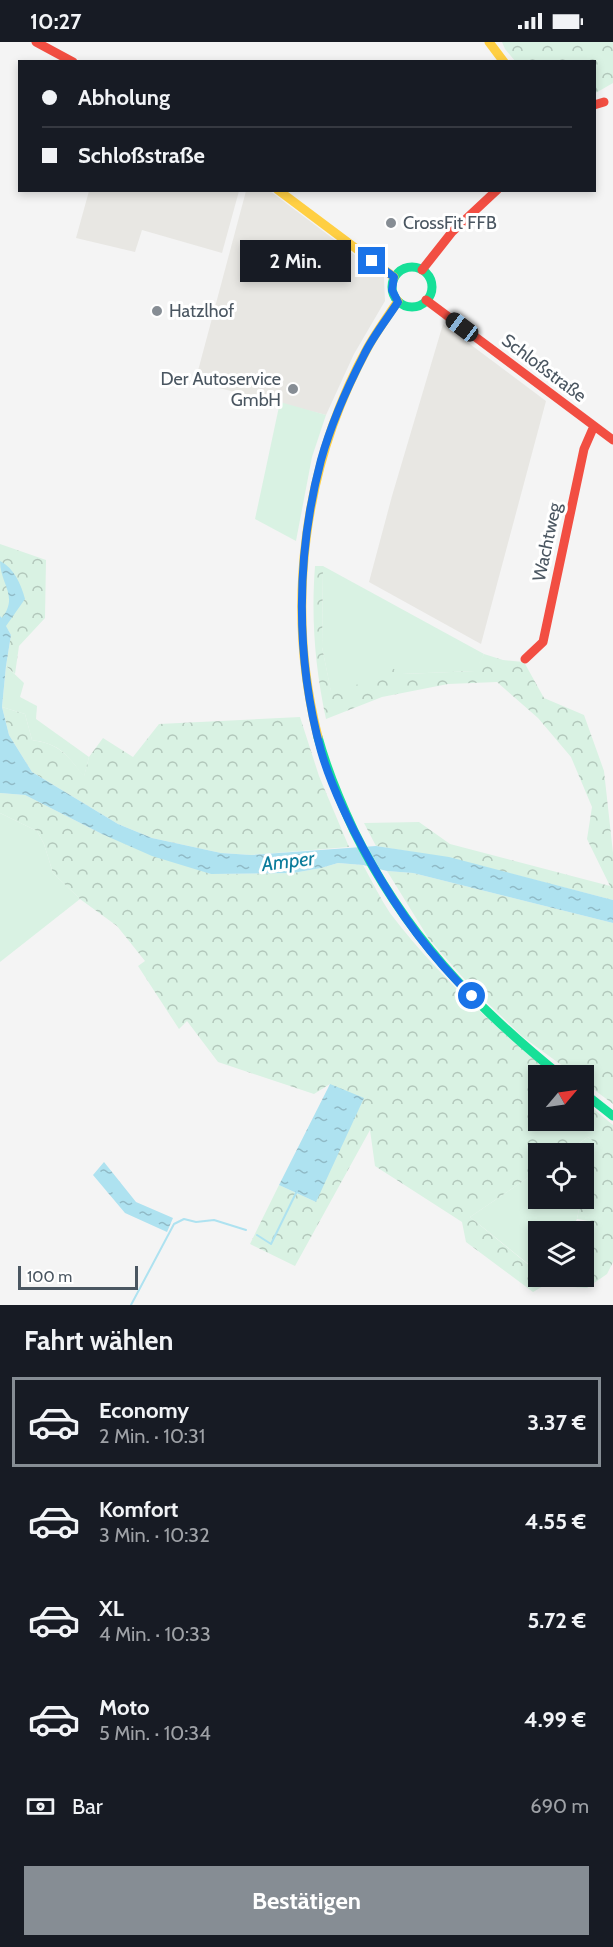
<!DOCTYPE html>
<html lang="de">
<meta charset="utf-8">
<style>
:root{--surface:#171b24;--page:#242831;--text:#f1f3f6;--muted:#9ea1a6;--line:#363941;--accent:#868d94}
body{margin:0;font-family:Cabin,sans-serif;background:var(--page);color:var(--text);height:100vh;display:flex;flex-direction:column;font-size:22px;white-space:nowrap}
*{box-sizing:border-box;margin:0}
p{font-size:20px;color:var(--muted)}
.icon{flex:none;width:33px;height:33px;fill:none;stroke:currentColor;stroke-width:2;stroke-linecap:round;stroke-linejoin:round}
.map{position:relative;height:1263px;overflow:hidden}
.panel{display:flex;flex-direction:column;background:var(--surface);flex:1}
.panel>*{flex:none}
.hud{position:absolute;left:18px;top:18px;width:578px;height:132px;border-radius:0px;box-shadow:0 3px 9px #0003;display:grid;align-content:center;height:132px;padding:0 24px;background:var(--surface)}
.needle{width:39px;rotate:61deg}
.tools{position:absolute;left:528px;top:1023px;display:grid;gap:12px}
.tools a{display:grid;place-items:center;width:66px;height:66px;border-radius:0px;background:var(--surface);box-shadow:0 3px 9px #0003;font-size:30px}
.scale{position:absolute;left:18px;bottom:15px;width:120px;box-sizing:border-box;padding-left:6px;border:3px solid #4a5661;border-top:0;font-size:16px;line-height:21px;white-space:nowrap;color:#4a5661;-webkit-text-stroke:4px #fff;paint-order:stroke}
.end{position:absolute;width:27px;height:27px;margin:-14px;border:8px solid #1a73e8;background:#fff;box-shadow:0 0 0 3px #fff}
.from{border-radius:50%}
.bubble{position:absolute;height:42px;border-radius:0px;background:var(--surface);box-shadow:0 3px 9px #0003;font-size:20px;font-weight:800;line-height:42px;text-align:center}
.car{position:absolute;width:18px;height:36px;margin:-18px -9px;border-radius:8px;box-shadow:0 0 4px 2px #0007;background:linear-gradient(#222 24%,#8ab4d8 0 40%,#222 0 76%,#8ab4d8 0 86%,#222 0)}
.hud b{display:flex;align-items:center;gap:21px;height:57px;font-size:22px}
.hud b+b{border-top:2px solid var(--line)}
.hud i{width:15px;height:15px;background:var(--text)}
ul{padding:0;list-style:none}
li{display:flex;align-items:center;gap:18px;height:90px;margin:0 12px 9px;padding:0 12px;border:3px solid transparent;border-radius:0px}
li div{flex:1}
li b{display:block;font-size:22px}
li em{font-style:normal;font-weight:800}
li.active{border-color:var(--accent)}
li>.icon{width:54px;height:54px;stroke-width:1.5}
h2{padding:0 24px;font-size:27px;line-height:72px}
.pay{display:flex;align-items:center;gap:15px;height:66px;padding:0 24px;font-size:22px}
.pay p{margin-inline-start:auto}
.cta{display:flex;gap:12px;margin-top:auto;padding:12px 24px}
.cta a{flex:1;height:69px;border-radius:0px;background:var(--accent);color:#fff;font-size:24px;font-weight:800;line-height:69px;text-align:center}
.status{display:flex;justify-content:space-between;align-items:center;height:42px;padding:0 30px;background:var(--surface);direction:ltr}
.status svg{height:16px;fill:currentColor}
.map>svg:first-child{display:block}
.commercial{fill:#e8e7e3}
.green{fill:#d9f2e3}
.forest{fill:url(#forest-crowns);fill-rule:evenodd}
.water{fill:url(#water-ripples)}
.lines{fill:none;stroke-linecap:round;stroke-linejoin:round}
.stream{stroke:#aee2f0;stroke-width:2}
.fast{stroke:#16e098;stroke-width:9}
.slow{stroke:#ffcf43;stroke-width:9}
.jam{stroke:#f24e42;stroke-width:9}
.route{stroke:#1a73e8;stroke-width:8}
.poi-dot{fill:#868d94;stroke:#fff;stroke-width:2}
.labels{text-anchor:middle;stroke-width:6;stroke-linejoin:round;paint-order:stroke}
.poi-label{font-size:18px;fill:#4a5661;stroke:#fff;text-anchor:start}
.street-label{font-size:18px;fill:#4a5661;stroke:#fff}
.water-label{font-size:20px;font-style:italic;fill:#0c7c9b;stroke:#fff}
</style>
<div class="status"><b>10:27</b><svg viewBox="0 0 49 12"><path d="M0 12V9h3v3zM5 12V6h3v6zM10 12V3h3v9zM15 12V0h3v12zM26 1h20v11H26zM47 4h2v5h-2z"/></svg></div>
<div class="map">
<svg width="613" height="1263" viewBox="0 0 613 1263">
<defs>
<pattern id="forest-crowns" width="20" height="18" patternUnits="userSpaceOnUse" patternTransform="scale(1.5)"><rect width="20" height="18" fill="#d9f2e3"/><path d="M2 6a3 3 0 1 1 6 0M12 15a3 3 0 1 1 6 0" fill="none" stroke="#b2c7bb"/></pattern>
<pattern id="water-ripples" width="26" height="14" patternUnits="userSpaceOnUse" patternTransform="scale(1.5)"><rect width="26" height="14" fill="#aee2f0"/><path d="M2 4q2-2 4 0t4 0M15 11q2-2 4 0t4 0" fill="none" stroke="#90bac6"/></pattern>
</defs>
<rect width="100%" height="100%" fill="#f4f4f4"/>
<path class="commercial" d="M89,149V148L239,149L222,211L142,188L135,210L76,196Z
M246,149H270L384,235L385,259L354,312L326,373L195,340Z
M443,282L546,359L481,602L369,540L392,454Z"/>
<path class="green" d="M280,360L326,373L312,415L296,499L255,477Z
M323,524L484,612L476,629L402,632L331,650L322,605Z
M6,624L24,641L20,655L37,664L36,677L89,715L84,735C67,713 61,702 32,698L25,672L2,665Z
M0,771L37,789L44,802L53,831L80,857L0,920Z
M588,1095L594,1100L584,1147V1112H564Z
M538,1129V1156L581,1157L577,1177L570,1189L538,1190V1228L537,1229L470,1175Z"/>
<path class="forest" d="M502,0H613V41L594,52V20L515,19L505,7Z
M0,502L46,518L45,576L19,604L15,632L6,624L11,593L0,574Z
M315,524H323L322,605L331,649L376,638L387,623L402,632L475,629L484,612L503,618L524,620L544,656L584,673L604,729L613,811V858L449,816L376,804L364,781L419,780L450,802L610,844L587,797L592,765L571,715L538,676L497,640L448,642L382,655L326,677C315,625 311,577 315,524Z
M2,665L25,672L32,698C60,702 67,713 84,734L89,715L103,696L133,715L159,682L300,675L319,734L349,805L251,813L221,811L152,796L118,782L32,730L9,693Z
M0,751L25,753L102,792L211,832L293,831L321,826L338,821L363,823C372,839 380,856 390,871C436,932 495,985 553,1033L538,1034V1078H584V1059L613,1083V1220L607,1232L587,1246L545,1243L533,1250L466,1200L462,1180L375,1124L370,1088L295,1224L250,1202L279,1143L316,1160L330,1042L314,1052L218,1020L187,979L179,987L138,924L145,919L117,884L80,857L53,831L44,802L37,789L0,771ZM588,1095L594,1100L584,1147V1156L581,1157L577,1177L589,1179L584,1217V1234H538V1228L536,1229L470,1175L538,1129V1112L564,1111Z
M387,829L413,831L613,881V1062L584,1040V1034L575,1033L523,995L473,947L429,897Z"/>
<path class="water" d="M0,519C14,526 21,542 25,557L6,584L11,593L6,624L2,665L9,693L32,730L118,782L152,796L221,811L251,813L376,804L449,815L613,858V881L413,831L387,829L363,823L338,821L321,826L293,831L211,832L152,814L102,792L25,753L0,751V574L2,576C19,554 0,542 0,519Z
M330,1042L364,1056L316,1160L279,1143Z
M104,1120L136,1160L173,1176L167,1190L125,1171L93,1133Z"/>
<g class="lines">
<path class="stream" d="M257,1193L271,1202L297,1149
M131,1263L174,1182L184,1177L196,1180L214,1178L246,1188"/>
<path class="fast" d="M392 245a20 20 0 1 1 40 0a20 20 0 1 1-40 0Z
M318,695C327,728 340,759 354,789C404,891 473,963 561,1034
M584,1051L613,1074"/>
<path class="slow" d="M489,0L504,20
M278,148L394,235
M318,695C285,565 303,423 368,305C377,289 388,274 398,259"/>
<path class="jam" d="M36,0L73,20
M594,63L604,60
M422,228L452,190L497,148
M426,258L613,398
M525,617L543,600L584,407L594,384"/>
</g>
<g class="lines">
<path class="route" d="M372,219L394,235L392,248L398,260C387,277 373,294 364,313C347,346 331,382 321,418C296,512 295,615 321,709C332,747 350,783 369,817C397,868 430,914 472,954"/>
</g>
<g class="poi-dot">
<circle cx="391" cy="181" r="6"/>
<circle cx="157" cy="269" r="6"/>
<circle cx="293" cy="347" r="6"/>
</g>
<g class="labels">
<g class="poi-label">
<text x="403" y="187">CrossFit FFB</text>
<text x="169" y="275">Hatzlhof</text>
<text x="281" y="343" text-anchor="end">Der Autoservice<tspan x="281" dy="21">GmbH</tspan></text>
</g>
<g class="street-label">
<text transform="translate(544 326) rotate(37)" y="6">Schloßstraße</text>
<text transform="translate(547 500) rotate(-78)" y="6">Wachtweg</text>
</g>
<g class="water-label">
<text transform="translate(288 819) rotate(-7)" y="7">Amper</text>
</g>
</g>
</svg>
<div class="tools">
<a><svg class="needle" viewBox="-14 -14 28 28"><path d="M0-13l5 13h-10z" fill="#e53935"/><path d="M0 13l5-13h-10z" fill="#9ea1a6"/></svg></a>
<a><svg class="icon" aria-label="locate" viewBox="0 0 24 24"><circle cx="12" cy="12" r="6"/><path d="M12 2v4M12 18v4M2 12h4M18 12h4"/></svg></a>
<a><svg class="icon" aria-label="layers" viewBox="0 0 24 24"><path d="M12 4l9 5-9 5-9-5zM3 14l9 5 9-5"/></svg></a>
</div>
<div class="scale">100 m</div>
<i class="end from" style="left:472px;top:954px"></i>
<i class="end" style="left:372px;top:219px"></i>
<div class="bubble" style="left:240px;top:198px;width:111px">2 Min.</div>
<i class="car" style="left:462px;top:285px;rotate:307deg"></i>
<div class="hud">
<b><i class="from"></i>Abholung</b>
<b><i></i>Schloßstraße</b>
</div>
</div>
<section class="panel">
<h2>Fahrt wählen</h2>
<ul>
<li class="active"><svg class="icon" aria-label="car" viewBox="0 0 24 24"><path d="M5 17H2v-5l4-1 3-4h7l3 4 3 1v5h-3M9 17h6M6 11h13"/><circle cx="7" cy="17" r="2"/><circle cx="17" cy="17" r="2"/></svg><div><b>Economy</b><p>2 Min. · 10:31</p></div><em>3.37 €</em></li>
<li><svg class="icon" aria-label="car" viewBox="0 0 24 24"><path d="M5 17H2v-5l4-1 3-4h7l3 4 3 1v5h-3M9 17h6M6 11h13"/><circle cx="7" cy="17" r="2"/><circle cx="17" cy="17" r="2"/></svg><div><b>Komfort</b><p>3 Min. · 10:32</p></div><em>4.55 €</em></li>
<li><svg class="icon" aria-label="car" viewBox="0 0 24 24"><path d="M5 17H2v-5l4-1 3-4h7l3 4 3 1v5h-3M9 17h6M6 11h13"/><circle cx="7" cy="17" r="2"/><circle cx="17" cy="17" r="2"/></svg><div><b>XL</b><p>4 Min. · 10:33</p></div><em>5.72 €</em></li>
<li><svg class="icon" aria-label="car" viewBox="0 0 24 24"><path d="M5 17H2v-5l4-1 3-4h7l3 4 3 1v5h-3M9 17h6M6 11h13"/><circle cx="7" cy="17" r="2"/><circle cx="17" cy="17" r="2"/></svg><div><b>Moto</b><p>5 Min. · 10:34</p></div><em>4.99 €</em></li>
</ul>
<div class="pay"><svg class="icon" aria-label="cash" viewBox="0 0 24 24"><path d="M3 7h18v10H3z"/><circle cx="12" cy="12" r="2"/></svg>Bar<p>690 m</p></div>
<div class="cta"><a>Bestätigen</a></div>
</section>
